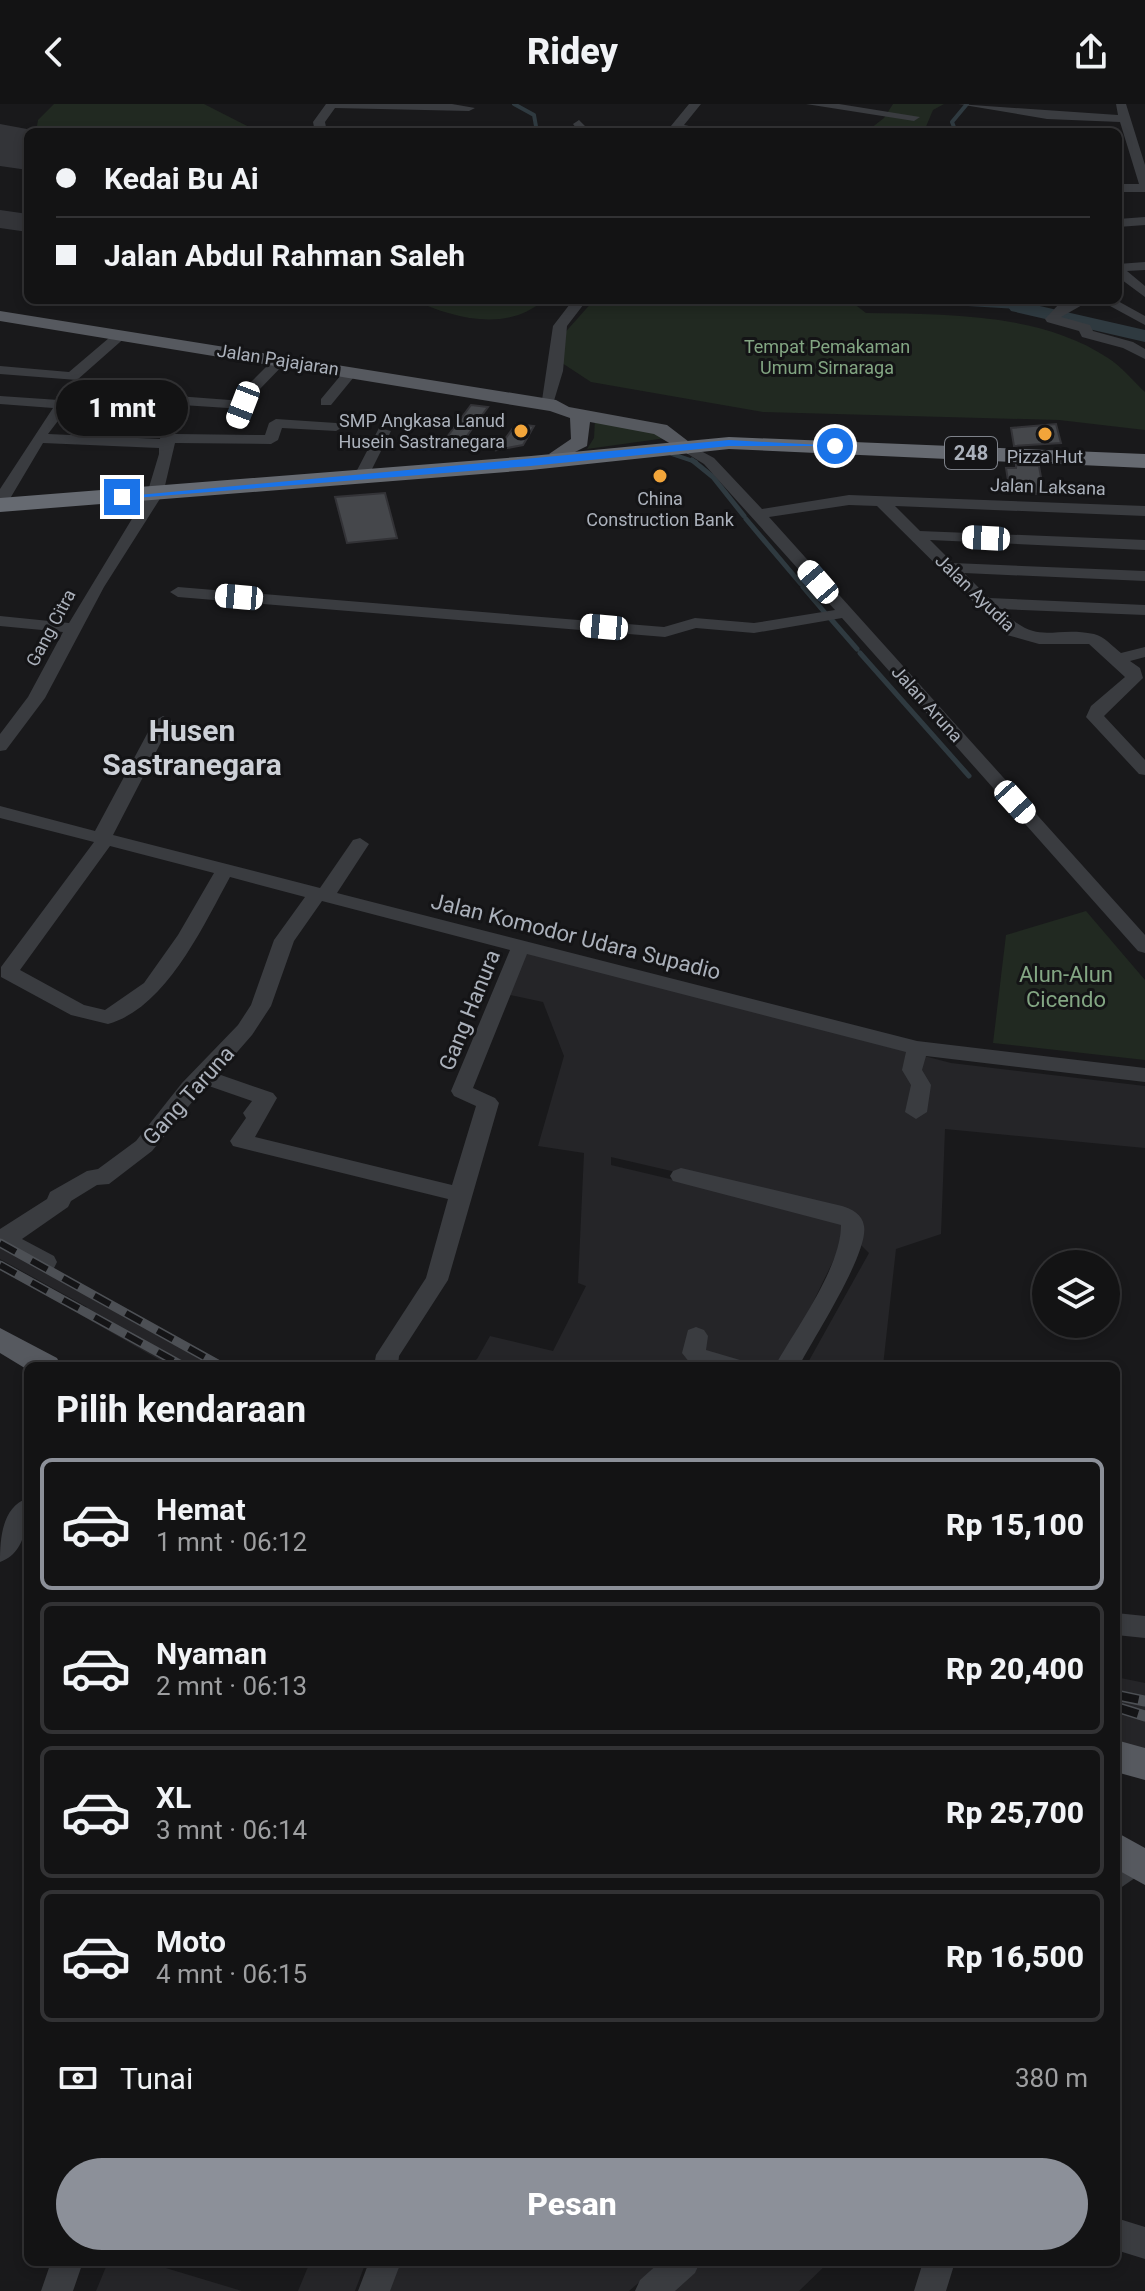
<!DOCTYPE html>
<html lang="id">
<meta charset="utf-8">
<style>
:root{--surface:#131314;--page:#1c1c1d;--text:#f1f3f6;--muted:#9d9ea0;--line:#323234;--accent:#8c9099}
body{margin:0;font-family:Roboto,sans-serif;background:var(--page);color:var(--text);height:100vh;display:flex;flex-direction:column;font-size:30px;white-space:nowrap}
*{box-sizing:border-box;margin:0}
p{font-size:26px;color:var(--muted)}
.icon{flex:none;width:44px;height:44px;fill:none;stroke:currentColor;stroke-width:2;stroke-linecap:round;stroke-linejoin:round}
.map{position:relative;flex:1;overflow:hidden}
.side{position:absolute;left:24px;top:1258px;width:1096px;height:904px;display:flex;flex-direction:column;background:var(--surface);border-radius:12px;box-shadow:0 4px 12px #0003,0 0 0 2px var(--line)}
.side>*{flex:none}
.guide{position:absolute;left:24px;top:24px;width:1098px;height:176px;border-radius:12px;box-shadow:0 4px 12px #0003,0 0 0 2px var(--line);display:grid;align-content:center;height:176px;padding:0 32px;background:var(--surface)}
.fabs{position:absolute;left:1032px;top:1146px;display:grid;gap:16px}
.fabs a{display:grid;place-items:center;width:88px;height:88px;border-radius:50%;background:var(--surface);box-shadow:0 4px 12px #0003,0 0 0 2px var(--line);font-size:40px}
.end{position:absolute;width:36px;height:36px;margin:-18px;border:10px solid #1a73e8;background:#fff;box-shadow:0 0 0 4px #fff}
.from{border-radius:50%}
.bubble{position:absolute;height:56px;border-radius:28px;background:var(--surface);box-shadow:0 4px 12px #0003,0 0 0 2px var(--line);font-size:26px;font-weight:800;line-height:56px;text-align:center}
.car{position:absolute;width:24px;height:48px;margin:-24px -12px;border-radius:10px;box-shadow:0 0 6px 2px #0007;background:linear-gradient(#fff 24%,#345 0 40%,#fff 0 76%,#345 0 86%,#fff 0)}
.guide b{display:flex;align-items:center;gap:28px;height:76px;font-size:30px}
.guide b+b{border-top:2px solid var(--line)}
.guide i{width:20px;height:20px;background:var(--text)}
ul{padding:0;list-style:none}
li{display:flex;align-items:center;gap:24px;height:132px;margin:0 16px 12px;padding:0 16px;border:4px solid var(--line);border-radius:12px}
li div{flex:1}
li b{display:block;font-size:30px}
li em{font-style:normal;font-weight:800}
li.current{border-color:var(--accent)}
li>.icon{width:72px;height:72px;stroke-width:1.5}
h2{padding:0 32px;font-size:36px;line-height:96px}
.pay{display:flex;align-items:center;gap:20px;height:88px;padding:0 32px;font-size:30px}
.pay p{margin-inline-start:auto}
.primary-button{display:flex;gap:16px;margin-top:auto;padding:16px 32px}
.primary-button a{flex:1;height:92px;border-radius:48px;background:var(--accent);color:#fff;font-size:32px;font-weight:800;line-height:92px;text-align:center}
header{display:flex;justify-content:space-between;align-items:center;height:104px;padding:0 32px;background:var(--surface);font-size:36px;font-weight:800}
.map>svg:first-child{display:block}
.built{fill:#252528}
.green{fill:#212921}
.lines{fill:none;stroke-linecap:round;stroke-linejoin:round}
.stream-far1{stroke:#2f3a40;stroke-width:4}
.stream{stroke:#2f3a40;stroke-width:5}
.river{fill:#2f3a40;fill-rule:evenodd}
.taxiway{fill:#333438;fill-rule:evenodd}
.runway{fill:#333438;fill-rule:evenodd}
.building{fill:#45474b;stroke:#333337;stroke-width:2}
.minor{fill:#3a3c40;fill-rule:evenodd}
.major{fill:#56595f;fill-rule:evenodd}
.highway{fill:#666a71;fill-rule:evenodd}
.rail-far1-casing{stroke:#4d5055;stroke-width:9}
.rail-casing{stroke:#4d5055;stroke-width:11}
.rail-far1{stroke:#141416;stroke-width:6;stroke-dasharray:18;stroke-linecap:butt}
.rail{stroke:#141416;stroke-width:8;stroke-dasharray:23;stroke-linecap:butt}
.route{fill:#1a73e8}
.poi-dot{fill:#f2a53a;stroke:#141416;stroke-width:3}
.labels{text-anchor:middle;stroke-width:6;stroke-linejoin:round;paint-order:stroke}
.far-park-label{font-size:18px;fill:#83a683;stroke:#141416}
.far-street-label{font-size:18px;fill:#abb1bb;stroke:#141416}
.far-poi-label{font-size:18px;fill:#abb1bb;stroke:#141416}
.shield{fill:#141416;stroke:#7e828a;stroke-width:2}
.shield-label{font-size:20px;font-weight:bold;fill:#abb1bb}
.street-label{font-size:22px;fill:#abb1bb;stroke:#141416}
.park-label{font-size:22px;fill:#83a683;stroke:#141416}
.district-label{font-size:30px;font-weight:bold;fill:#ccd0d7;stroke:#141416}
</style>
<header><svg class="icon" aria-label="back" viewBox="0 0 24 24"><path d="M15 5l-7 7 7 7"/></svg>Ridey<svg class="icon" aria-label="share" viewBox="0 0 24 24"><path d="M12 15V3M7 8l5-5 5 5M5 13v7h14v-7"/></svg></header>
<div class="map">
<svg width="1145" height="2187" viewBox="0 0 1145 2187">
<rect width="100%" height="100%" fill="#19191b"/>
<path class="built" d="M525,848L951,959L1145,982V1044L945,1025L941,1130L896,1145L883,1262H806L869,1149L855,1135L856,1110L611,1053V1061L843,1116L838,1147L782,1262H466L477,1255L490,1232L553,1247L586,1182L578,1179L584,1049L538,1042L564,952L543,898L506,890Z
M0,1136L188,1241L232,1262H170L79,1210L87,1203L0,1155Z
M1116,1573L1145,1579V1650L1116,1641Z
M108,2158H146L242,2187H96Z
M310,2158H366L355,2187H298Z
M395,2158H663L629,2187H384Z
M698,2158H829L799,2187H667Z"/>
<path class="green" d="M54,0H204L259,28H36L38,16Z
M893,0H944L933,6L925,25L929,28H866L884,14Z
M413,196H544C506,229 454,214 413,196Z
M594,196H849L866,209C944,210 1041,209 1108,254C1122,263 1133,277 1145,288V326L1059,316L763,308L591,278L562,259L561,233Z
M595,315L660,327L666,334L587,345L594,334Z
M1086,807L1145,876V956L993,939L1006,831Z"/>
<g class="lines">
<path class="stream-far1" d="M514,0L534,11L537,28
M956,28L952,18L967,0
M901,196L1018,203L1020,196
M672,350L696,358"/>
<path class="stream" d="M692,356L713,373L744,412
M746,415L801,480
M803,483L826,510
M830,514L857,545
M860,549L969,672"/>
<path class="river" d="M1018,197L1145,226V238L1011,207L1008,203Z"/>
<path class="taxiway" d="M0,106L28,110V128L0,124Z"/>
<path class="runway" d="M0,20L43,28H28V66L0,62Z"/>
</g>
<path class="building" d="M471,301L488,303L461,340L444,337Z
M516,320L534,322L523,341L497,346Z
M1056,320L1061,339L1014,342L1011,324Z
M1016,361L1039,362L1044,390L1010,389L1006,364H1016Z
M385,389L397,434L347,439L335,393Z"/>
<g class="lines">
<path class="minor" d="M326,0H452L475,4L469,7L335,4L325,18L327,28H315L313,18Z
M689,0H701L684,21L719,28H666Z
M806,0H839L920,13L914,17Z
M958,0L1118,11L1116,0H1126L1145,61V88H1118V80H1139L1120,18L1047,15Z
M579,16L591,28H579L573,20Z
M1145,113V121L1118,123V115Z
M1145,158V166L1127,167L1145,182V193L1118,173V160Z
M573,196H587L567,222L563,267L553,300L541,303L553,222Z
M1069,196H1083L1084,200L1061,213L1090,221L1093,227L1133,238L1145,245V255L1123,244L1082,233L1079,227L1047,218L1045,215L1058,201Z
M1099,196H1116L1145,212V221Z
M116,228L128,231L77,276L0,270V262L69,268Z
M276,253L288,256L257,288H247V282Z
M346,265L358,268L331,301H321V295Z
M77,278L122,283L136,278L143,282L124,291L81,287L73,297L165,304L172,293L177,292L243,297L250,301L243,305L182,301L176,309L175,330L265,331L269,319L276,315L336,319L343,323L336,327L282,324L278,336L271,340L175,339L163,390L104,483L45,594L6,646L0,647V630L28,593L63,528L0,522V512L69,519L147,390L159,350V344L43,339L8,398L0,403V385L53,304L0,300V292L59,296ZM67,305L157,311L162,313L160,335L48,330Z
M379,324L391,327L367,375H357L354,372Z
M688,340L714,354L762,405L849,391L1145,402V412L895,402L920,427L1145,436V446L930,436L953,459L1145,467V477L964,469L989,494L1145,501V511L1000,505C1040,544 1050,521 1094,530C1104,532 1113,543 1121,549L1145,543V553L1130,557L1140,564L1143,574L1104,612L1145,656V671L1139,670L1086,613L1091,602L1125,573L1089,540H1039L1007,531L877,402L849,401L769,413L1145,831V849L1138,847L842,514L754,529L696,524L665,533L178,493L170,488L178,483L664,523L695,514L754,519L835,506L704,360L683,347L681,344Z
M163,612L172,617L113,731L320,784L353,736L360,734L369,740L337,789L917,937L1145,964V978L926,952L922,966L931,981L927,1008L916,1015L905,1008L911,981L902,966L906,948L527,850L473,984L495,994L499,999L448,1176L399,1252L398,1262H374L376,1251L426,1174L448,1095L233,1042L230,1037L246,1014L243,1009L252,997L206,981L152,1047L109,1080L97,1081L71,1097L68,1103L22,1135L54,1152L57,1158L54,1164H38L0,1143V1125L47,1095L50,1088L87,1067L98,1065L136,1037L182,979L238,921L251,901L274,836L305,793L230,773C203,822 166,904 108,920L71,911L1,873V863L94,738L0,714V702L95,727L154,617ZM110,742L214,769L178,831L144,879L105,906L84,901L20,866ZM322,797L510,846L451,987L454,992L476,1002L452,1081L255,1033L277,994L273,989L218,970L252,931L271,902L294,837Z
M681,1064L842,1102C852,1105 862,1110 864,1122C869,1149 813,1235 799,1262H775C796,1224 841,1164 841,1121L673,1077L670,1072L673,1067Z
M696,1223L704,1226L708,1232L706,1246L740,1256L744,1262L690,1259L682,1249L688,1226Z
M28,1394C28,1417 26,1449 0,1458C0,1434 2,1403 28,1394Z
M1116,1509L1145,1512V1534L1116,1531Z
M1136,1744L1145,1747V1767L1116,1787V1756Z
M1116,2114L1145,2123V2155L1116,2146Z
M51,2158H83L73,2187H41Z
M369,2158H401L390,2187H358Z
M660,2158H700L695,2169L675,2187H635L640,2176Z
M923,2158H955L946,2187H914Z"/>
<path class="major" d="M0,207L556,296L569,303L667,321L697,344L688,350L654,330L590,318L587,342L559,356L549,350L571,335L570,314L550,307L0,217Z
M0,1224L57,1254L61,1262H28V1266L0,1249Z
M1116,1636L1145,1644V1676L1116,1668Z
M1116,1728L1145,1744V1781L1116,1765Z"/>
<path class="highway" d="M729,333L1145,350V364L729,345L531,366L0,408V394L531,352Z"/>
<g class="rail-far1-casing">
<path id="rail-far1" d="M0,1139L221,1262
M0,1161L183,1262"/>
</g>
<g class="rail-casing">
<path id="rail" d="M1116,1591L1145,1597
M1116,1603L1145,1612"/>
</g>
<use href="#rail-far1" class="rail-far1"/>
<use href="#rail" class="rail"/>
</g>
<path class="route" d="M729,336L840,342H729L531,362L122,395L117,393Z"/>
<g class="poi-dot">
<circle cx="521" cy="327" r="8"/>
<circle cx="1045" cy="330" r="8"/>
<circle cx="660" cy="372" r="8"/>
</g>
<g class="labels">
<g class="far-park-label">
<text x="827" y="249">Tempat Pemakaman<tspan x="827" dy="21">Umum Sirnaraga</tspan></text>
</g>
<g class="far-street-label">
<text transform="translate(278 256) rotate(9)" y="6">Jalan Pajajaran</text>
<text transform="translate(1048 383) rotate(2)" y="6">Jalan Laksana</text>
<text transform="translate(975 489) rotate(44)" y="6">Jalan Ayudia</text>
<text transform="translate(51 524) rotate(-62)" y="6">Gang Citra</text>
<text transform="translate(927 600) rotate(48)" y="6">Jalan Aruna</text>
</g>
<g class="far-poi-label">
<text x="505" y="323" text-anchor="end">SMP Angkasa Lanud<tspan x="505" dy="21">Husein Sastranegara</tspan></text>
<text x="1045" y="359">Pizza Hut</text>
<text x="660" y="401">China<tspan x="660" dy="21">Construction Bank</tspan></text>
</g>
<rect class="shield" x="945" y="333" width="52" height="32" rx="6"/>
<g class="shield-label">
<text x="971" y="356">248</text>
</g>
<g class="street-label">
<text transform="translate(576 832) rotate(14)" y="8">Jalan Komodor Udara Supadio</text>
<text transform="translate(469 906) rotate(-68)" y="8">Gang Hanura</text>
<text transform="translate(188 991) rotate(-48)" y="8">Gang Taruna</text>
</g>
<g class="park-label">
<text x="1066" y="878">Alun-Alun<tspan x="1066" dy="25">Cicendo</tspan></text>
</g>
<g class="district-label">
<text x="192" y="637">Husen<tspan x="192" dy="34">Sastranegara</tspan></text>
</g>
</g>
</svg>
<div class="fabs">
<a><svg class="icon" aria-label="layers" viewBox="0 0 24 24"><path d="M12 4l9 5-9 5-9-5zM3 14l9 5 9-5"/></svg></a>
</div>
<i class="end from" style="left:835px;top:342px"></i>
<i class="end" style="left:122px;top:393px"></i>
<div class="bubble" style="left:56px;top:276px;width:132px">1 mnt</div>
<i class="car" style="left:243px;top:301px;rotate:201deg"></i>
<i class="car" style="left:986px;top:434px;rotate:273deg"></i>
<i class="car" style="left:818px;top:478px;rotate:319deg"></i>
<i class="car" style="left:239px;top:493px;rotate:275deg"></i>
<i class="car" style="left:604px;top:523px;rotate:275deg"></i>
<i class="car" style="left:1015px;top:698px;rotate:138deg"></i>
<div class="guide">
<b><i class="from"></i>Kedai Bu Ai</b>
<b><i></i>Jalan Abdul Rahman Saleh</b>
</div>
<section class="side">
<h2>Pilih kendaraan</h2>
<ul>
<li class="current"><svg class="icon" aria-label="car" viewBox="0 0 24 24"><path d="M5 17H2v-5l4-1 3-4h7l3 4 3 1v5h-3M9 17h6M6 11h13"/><circle cx="7" cy="17" r="2"/><circle cx="17" cy="17" r="2"/></svg><div><b>Hemat</b><p>1 mnt · 06:12</p></div><em>Rp 15,100</em></li>
<li><svg class="icon" aria-label="car" viewBox="0 0 24 24"><path d="M5 17H2v-5l4-1 3-4h7l3 4 3 1v5h-3M9 17h6M6 11h13"/><circle cx="7" cy="17" r="2"/><circle cx="17" cy="17" r="2"/></svg><div><b>Nyaman</b><p>2 mnt · 06:13</p></div><em>Rp 20,400</em></li>
<li><svg class="icon" aria-label="car" viewBox="0 0 24 24"><path d="M5 17H2v-5l4-1 3-4h7l3 4 3 1v5h-3M9 17h6M6 11h13"/><circle cx="7" cy="17" r="2"/><circle cx="17" cy="17" r="2"/></svg><div><b>XL</b><p>3 mnt · 06:14</p></div><em>Rp 25,700</em></li>
<li><svg class="icon" aria-label="car" viewBox="0 0 24 24"><path d="M5 17H2v-5l4-1 3-4h7l3 4 3 1v5h-3M9 17h6M6 11h13"/><circle cx="7" cy="17" r="2"/><circle cx="17" cy="17" r="2"/></svg><div><b>Moto</b><p>4 mnt · 06:15</p></div><em>Rp 16,500</em></li>
</ul>
<div class="pay"><svg class="icon" aria-label="cash" viewBox="0 0 24 24"><path d="M3 7h18v10H3z"/><circle cx="12" cy="12" r="2"/></svg>Tunai<p>380 m</p></div>
<div class="primary-button"><a>Pesan</a></div>
</section>
</div>
